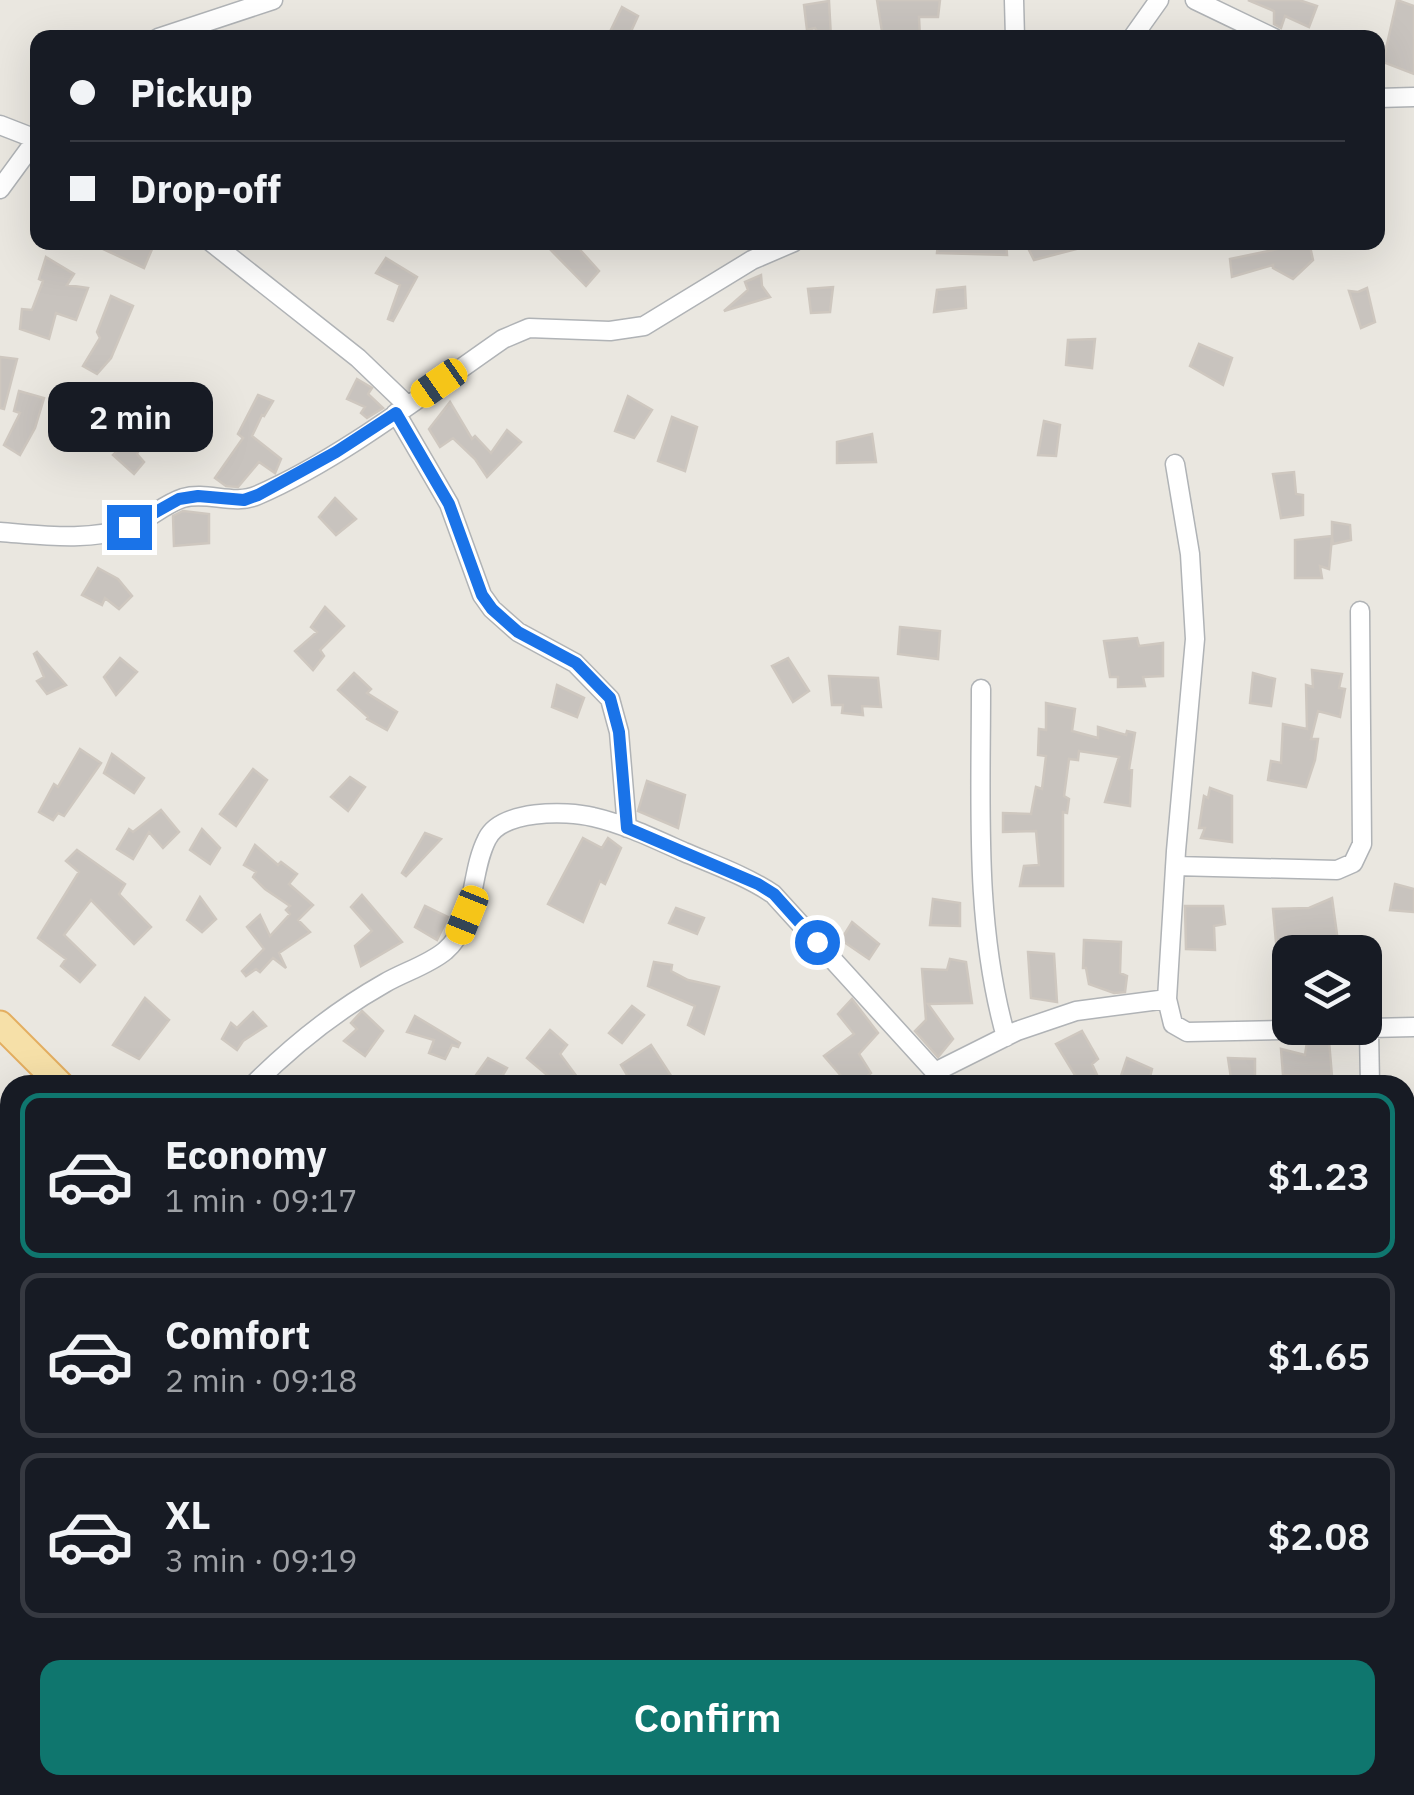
<!DOCTYPE html>
<meta charset="utf-8">
<style>
:root{--surface:#171b24;--page:#20242c;--text:#f1f3f6;--muted:#9ea1a6;--line:#363941;--accent:#0f766e}
body{margin:0;font-family:"IBM Plex Sans",sans-serif;background:var(--page);color:var(--text);height:100vh;display:flex;flex-direction:column;font-size:38px;white-space:nowrap}
*{box-sizing:border-box;margin:0}
p{font-size:32px;color:var(--muted)}
.icon{flex:none;width:55px;height:55px;fill:none;stroke:currentColor;stroke-width:2;stroke-linecap:round;stroke-linejoin:round}
.map{position:relative;flex:1;overflow:hidden}
.details{position:absolute;left:0px;top:1075px;width:1415px;height:720px;display:flex;flex-direction:column;background:var(--surface);border-radius:30px 30px 0 0;box-shadow:0 10px 40px #0002}
.details>*{flex:none}
.top-card{position:absolute;left:30px;top:30px;width:1355px;height:220px;border-radius:20px;box-shadow:0 10px 40px #0002;display:grid;align-content:center;height:220px;padding:0 40px;background:var(--surface)}
.tools{position:absolute;left:1272px;top:935px;display:grid;gap:20px}
.tools a{display:grid;place-items:center;width:110px;height:110px;border-radius:20px;background:var(--surface);box-shadow:0 10px 40px #0002;font-size:50px}
.end{position:absolute;width:45px;height:45px;margin:-22px;border:12px solid #1a73e8;background:#fff;box-shadow:0 0 0 5px #fff}
.from{border-radius:50%}
.bubble{position:absolute;height:70px;border-radius:20px;background:var(--surface);box-shadow:0 10px 40px #0002;font-size:32px;font-weight:600;line-height:70px;text-align:center}
.car{position:absolute;width:30px;height:60px;margin:-30px -15px;border-radius:12px;box-shadow:0 0 8px 2px #0007;background:linear-gradient(#f5c518 24%,#345 0 40%,#f5c518 0 76%,#345 0 86%,#f5c518 0)}
.top-card b{display:flex;align-items:center;gap:35px;height:95px;font-size:38px}
.top-card b+b{border-top:2px solid var(--line)}
.top-card i{width:25px;height:25px;background:var(--text)}
ul{padding:18px 0 0;list-style:none}
li{display:flex;align-items:center;gap:30px;height:165px;margin:0 20px 15px;padding:0 20px;border:5px solid var(--line);border-radius:20px}
li div{flex:1}
li b{display:block;font-size:38px}
li em{font-style:normal;font-weight:600}
li.active{border-color:var(--accent)}
li>.icon{width:90px;height:90px;stroke-width:1.5}
.button{display:flex;gap:20px;margin-top:auto;padding:20px 40px}
.button a{flex:1;height:115px;border-radius:20px;background:var(--accent);color:#fff;font-size:40px;font-weight:600;line-height:115px;text-align:center}
.map>svg:first-child{display:block}
.building{fill:#c8c3be;stroke:#cec7bf;stroke-width:2.5}
.lines{fill:none;stroke-linecap:round;stroke-linejoin:round}
.minor-casing{stroke:#b0b3b6;stroke-width:21}
.primary-casing{stroke:#e3ae60;stroke-width:29}
.minor{stroke:#fff;stroke-width:18}
.primary{stroke:#f6e0a8;stroke-width:25}
.route{stroke:#1a73e8;stroke-width:12}
</style>
<div class="map">
<svg width="1414" height="1795" viewBox="0 0 1414 1795">
<rect width="100%" height="100%" fill="#eae7e0"/>
<path class="building" d="M877,0H940L938,17H919L920,38H883Z
M1248,0H1299L1317,6L1309,27L1285,16L1281,28L1274,24V11Z
M1397,0L1414,6V74L1383,62Z
M829,1L831,38H821L815,28L807,30L804,5Z
M622,7L638,16L628,38H607Z
M88,242H155L144,268Z
M543,242H573L599,271L586,286Z
M938,242H1006L1007,255L937,253Z
M1025,242H1084V247L1034,260Z
M1293,242H1309L1313,260L1293,279L1273,268V265L1232,277L1230,259L1292,246Z
M46,257L74,274L67,285L88,288L76,320L56,313L49,339L20,329L22,309L32,310L43,281L39,279Z
M386,258L417,277L393,321L388,319L400,285L376,273Z
M761,275L762,286L770,297L724,311L748,290L745,282Z
M833,287L830,312L811,313L808,289Z
M965,287L966,308L934,312L937,290Z
M1367,288L1375,322L1361,328L1349,291L1358,292Z
M111,296L133,306L111,358L97,374L83,366L100,338L97,332Z
M1095,339L1092,368L1066,365L1068,340Z
M1199,344L1232,358L1223,385L1190,366Z
M0,357L17,359L4,409L0,408Z
M357,379L372,388L368,394L383,408L367,418L361,413L365,407L347,399Z
M19,391L44,398L35,428L20,455L4,445L20,413L14,411Z
M258,395L273,401L264,416L262,415L252,436L281,459L275,473L259,462L238,487L226,486L215,478L243,438L238,434Z
M628,396L652,410L634,438L615,431Z
M450,402L472,439L475,436L491,453L507,430L521,442L487,477L475,459L453,438L440,447L429,429Z
M672,417L697,427L685,471L658,461Z
M1044,421L1060,425L1056,456L1038,455Z
M872,434L876,462L837,463V442Z
M131,437L140,448L137,454L144,462L134,474L113,455Z
M1294,472L1296,494L1303,495V515L1281,518L1273,474Z
M335,498L356,519L336,535L319,517Z
M183,511L209,514V543L174,546L173,516Z
M1332,522L1350,525L1351,540L1333,544L1332,537L1329,569L1320,566L1322,578H1295V540L1332,536Z
M98,568L118,579L132,596L119,609L105,598L102,605L82,595Z
M325,607L344,626L320,650L324,656L313,670L295,651L317,632L311,627Z
M900,627L940,631L938,659L898,654Z
M1137,638L1139,646L1163,643V676L1143,677L1145,686L1118,687V677H1110L1104,641Z
M37,652L66,685L47,694L37,681L44,677L34,654Z
M120,658L137,672L116,695L104,677Z
M788,658L809,691L793,702L772,666Z
M1312,670L1342,674L1339,688L1345,689L1340,717L1318,711L1311,739H1318L1315,760L1306,787L1268,780L1271,761L1281,763L1283,724L1307,729L1306,685L1313,687Z
M354,673L371,689L367,693L397,712L387,730L367,719L368,717L338,690Z
M1253,673L1275,679L1271,706L1250,703Z
M829,676L878,678L881,707L862,706L863,715L842,713L843,705H832Z
M557,685L584,698L577,717L552,707Z
M1046,703L1075,709L1072,731L1098,738V727L1126,735L1127,731L1135,733L1129,769L1132,770L1130,806L1105,802L1119,757L1079,751L1078,760L1069,759L1064,796L1069,799L1067,813L1063,812V886H1020L1024,866L1039,865L1036,831L1003,832V813L1031,814L1036,787L1042,789L1046,756L1038,755L1039,729L1046,730Z
M80,749L101,763L64,816L58,813L53,820L39,812L54,784L58,787Z
M112,754L144,778L134,793L104,773Z
M253,769L267,780L236,826L220,814Z
M350,777L365,787L348,811L331,797Z
M647,781L685,795L678,828L638,811Z
M1210,788L1232,796V842L1201,838L1205,828H1199L1204,796L1208,798Z
M161,810L179,832L163,848L149,832L133,859L117,849L129,829L133,832Z
M202,829L220,848L210,864L190,850Z
M425,833L441,839L406,876L402,873Z
M583,838L602,848L608,838L621,848L605,884L600,881L583,922L548,904Z
M255,845L278,865L281,862L297,874L289,884L313,905L298,920L310,932L279,953L286,968L273,958L260,972L256,969L246,976L242,971L264,949L247,927L260,915L270,936L290,914L286,910L290,906L265,889L253,877L256,872L244,865Z
M77,850L125,884L119,894L151,927L134,944L91,900L64,935L95,965L80,982L61,966L66,959L38,938L79,872L66,861Z
M1395,884L1414,889V912L1390,910Z
M362,895L402,942L361,966L355,946L372,931L351,907Z
M200,897L216,919L202,932L187,920Z
M1332,898L1339,949H1314V941L1276,942L1273,909L1309,908Z
M933,899L960,903V926L930,925Z
M425,906L448,917L437,940L415,927Z
M1185,906H1223L1225,924L1214,926L1215,950L1186,949Z
M676,908L704,918L697,934L669,923Z
M852,922L879,944L869,959L841,940Z
M1084,940L1121,942L1120,973L1127,976L1125,992L1114,993L1089,984L1086,968H1083Z
M1028,952L1054,954L1057,1002L1031,998Z
M950,959L966,962L972,1003L928,1004L953,1039L938,1057L915,1031L926,1020L922,969L947,970Z
M654,962L672,965L671,971L688,980L719,987L704,1034L688,1025L695,1006L648,986Z
M145,998L169,1020L139,1059L113,1045Z
M852,999L878,1033L859,1054L871,1073L858,1085H849L824,1056L854,1034L838,1014Z
M632,1006L644,1015L622,1043L609,1033Z
M362,1011L383,1031L365,1056L344,1041L357,1029L351,1023Z
M253,1012L266,1026L243,1041L237,1050L222,1039L231,1023L237,1028Z
M415,1016L460,1043L458,1047L452,1045L445,1059L429,1053L434,1040L407,1032Z
M550,1030L567,1045L560,1054L583,1085H559L527,1058Z
M1082,1031L1098,1059L1092,1064L1098,1077L1085,1085H1081L1056,1044Z
M1329,1041L1332,1076L1283,1075L1281,1049L1305,1055L1307,1042Z
M651,1045L677,1085H633L621,1065Z
M488,1058L507,1068L497,1085H469Z
M1127,1058L1152,1069L1148,1085H1118Z
M1228,1058L1255,1059V1085H1232Z"/>
<g class="lines">
<g class="minor-casing">
<path id="minor" d="M1014,0L1015,38
M1195,0L1274,38
M158,38L273,0
M1132,38L1159,0
M1378,98L1414,97
M0,125L36,139
M0,189L38,137
M211,242L358,358L407,405
M396,413L449,504L482,595L492,609L518,632L575,663L610,699L619,732L627,828
M1175,464L1190,554L1195,639L1176,851L1167,999L1173,1024L1187,1032L1414,1027
M0,532C41,535 90,542 129,527C148,520 164,504 183,498C208,491 234,506 258,495C341,459 429,390 503,339L529,328L610,331L644,326L752,260L794,242
M981,689C981,806 974,924 1006,1037
M1175,866L1337,870L1353,863L1362,844L1360,611
M1369,1030L1370,1085
M253,1085C292,1046 337,1010 385,983C404,972 428,965 445,951C477,923 469,874 487,839C501,810 566,810 593,817C624,824 655,839 684,852C715,865 746,876 773,894L935,1072L1017,1031L1076,1011L1167,999
M0,1374L10,1377
M0,1430L10,1427
M1405,1485H1414
M1293,1785L1294,1795
M344,1792L353,1785
M565,1795L572,1785"/>
</g>
<g class="primary-casing">
<path id="primary" d="M0,1024L61,1085
M964,1785L986,1795"/>
</g>
<use href="#minor" class="minor"/>
<use href="#primary" class="primary"/>
</g>
<g class="lines">
<path class="route" d="M129,527L179,499L198,496L244,500L258,495L336,452L396,413L449,504L482,595L492,609L518,632L576,663L610,698L619,732L627,828L758,884L774,894L817,942"/>
</g>
</svg>
<div class="tools">
<a><svg class="icon" aria-label="layers" viewBox="0 0 24 24"><path d="M12 4l9 5-9 5-9-5zM3 14l9 5 9-5"/></svg></a>
</div>
<i class="end from" style="left:817px;top:942px"></i>
<i class="end" style="left:129px;top:527px"></i>
<div class="bubble" style="left:48px;top:382px;width:165px">2 min</div>
<i class="car" style="left:439px;top:383px;rotate:235deg"></i>
<i class="car" style="left:467px;top:915px;rotate:202deg"></i>
<div class="top-card">
<b><i class="from"></i>Pickup</b>
<b><i></i>Drop-off</b>
</div>
<section class="details">
<ul>
<li class="active"><svg class="icon" aria-label="car" viewBox="0 0 24 24"><path d="M5 17H2v-5l4-1 3-4h7l3 4 3 1v5h-3M9 17h6M6 11h13"/><circle cx="7" cy="17" r="2"/><circle cx="17" cy="17" r="2"/></svg><div><b>Economy</b><p>1 min · 09:17</p></div><em>$1.23</em></li>
<li><svg class="icon" aria-label="car" viewBox="0 0 24 24"><path d="M5 17H2v-5l4-1 3-4h7l3 4 3 1v5h-3M9 17h6M6 11h13"/><circle cx="7" cy="17" r="2"/><circle cx="17" cy="17" r="2"/></svg><div><b>Comfort</b><p>2 min · 09:18</p></div><em>$1.65</em></li>
<li><svg class="icon" aria-label="car" viewBox="0 0 24 24"><path d="M5 17H2v-5l4-1 3-4h7l3 4 3 1v5h-3M9 17h6M6 11h13"/><circle cx="7" cy="17" r="2"/><circle cx="17" cy="17" r="2"/></svg><div><b>XL</b><p>3 min · 09:19</p></div><em>$2.08</em></li>
</ul>
<div class="button"><a>Confirm</a></div>
</section>
</div>
